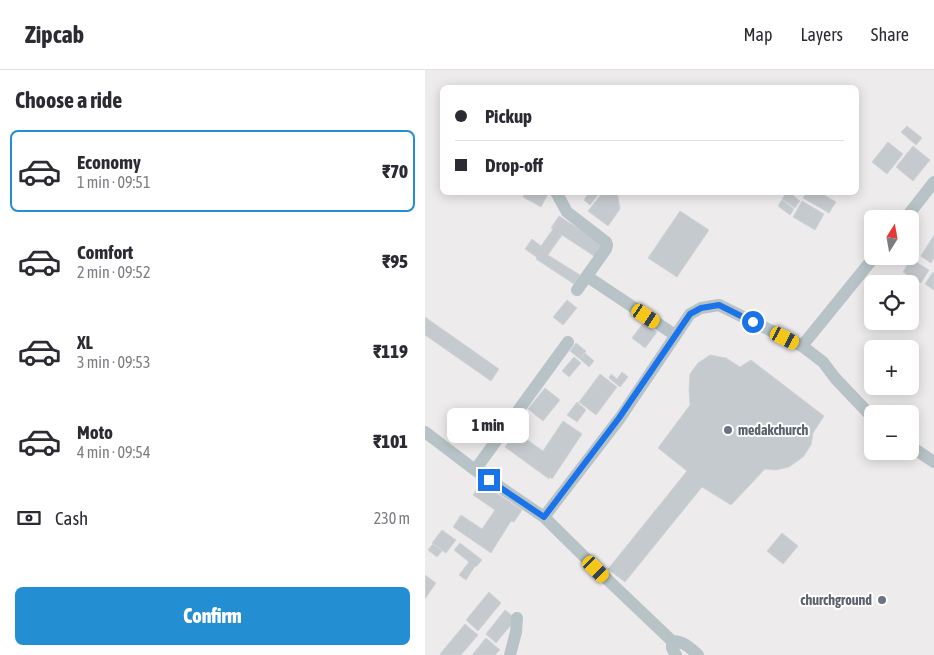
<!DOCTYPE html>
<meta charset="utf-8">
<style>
:root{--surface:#fff;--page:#f7f7f7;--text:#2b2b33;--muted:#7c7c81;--line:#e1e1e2;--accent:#238ed1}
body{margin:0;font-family:"Asap Condensed",sans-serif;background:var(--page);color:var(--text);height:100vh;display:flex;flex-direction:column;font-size:19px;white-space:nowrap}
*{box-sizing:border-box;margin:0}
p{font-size:16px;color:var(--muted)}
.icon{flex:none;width:28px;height:28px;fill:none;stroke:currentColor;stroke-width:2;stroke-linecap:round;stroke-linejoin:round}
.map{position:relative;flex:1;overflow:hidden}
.details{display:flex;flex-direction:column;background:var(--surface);width:425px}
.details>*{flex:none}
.guide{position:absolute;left:15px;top:15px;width:419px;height:110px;border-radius:8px;box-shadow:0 2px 12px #0003;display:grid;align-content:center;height:110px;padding:0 15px;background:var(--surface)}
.needle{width:32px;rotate:11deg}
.controls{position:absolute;left:439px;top:140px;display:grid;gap:10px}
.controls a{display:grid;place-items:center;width:55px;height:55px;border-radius:8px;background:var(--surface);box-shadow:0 2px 12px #0003;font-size:25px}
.end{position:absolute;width:22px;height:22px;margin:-11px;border:6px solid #1a73e8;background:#fff;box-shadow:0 0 0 2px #fff}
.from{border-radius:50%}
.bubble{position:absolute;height:35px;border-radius:8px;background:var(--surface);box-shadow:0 2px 12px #0003;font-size:16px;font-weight:800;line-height:35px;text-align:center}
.car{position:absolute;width:15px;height:30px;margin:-15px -8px;border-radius:6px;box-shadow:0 0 4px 1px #0007;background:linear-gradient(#f5c518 24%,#345 0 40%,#f5c518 0 76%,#345 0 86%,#f5c518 0)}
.guide b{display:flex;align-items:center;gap:18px;height:48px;font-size:19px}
.guide b+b{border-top:1px solid var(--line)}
.guide i{width:12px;height:12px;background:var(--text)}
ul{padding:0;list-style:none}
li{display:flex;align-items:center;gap:15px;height:82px;margin:0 10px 8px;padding:0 5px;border:2px solid transparent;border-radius:8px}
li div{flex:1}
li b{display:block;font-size:19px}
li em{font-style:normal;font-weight:800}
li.selected{border-color:var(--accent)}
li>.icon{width:45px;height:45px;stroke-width:1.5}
h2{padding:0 15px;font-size:22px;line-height:60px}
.pay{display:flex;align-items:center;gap:12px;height:55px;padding:0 15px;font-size:19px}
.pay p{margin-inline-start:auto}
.primary-button{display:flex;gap:10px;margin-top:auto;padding:10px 15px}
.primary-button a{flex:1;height:58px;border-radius:8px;background:var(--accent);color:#fff;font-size:20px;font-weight:800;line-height:58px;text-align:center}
header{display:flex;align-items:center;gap:30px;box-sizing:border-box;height:70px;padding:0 25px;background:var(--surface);border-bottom:1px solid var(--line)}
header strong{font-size:24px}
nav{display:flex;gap:28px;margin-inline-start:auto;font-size:18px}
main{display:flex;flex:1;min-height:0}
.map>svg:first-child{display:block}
.building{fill:#c5cace;stroke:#d0d3d7}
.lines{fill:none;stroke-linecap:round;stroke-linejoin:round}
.street{stroke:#b7c3c7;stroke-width:12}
.route{stroke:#1a73e8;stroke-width:6}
.worship-dot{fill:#6b7280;stroke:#fff;stroke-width:2}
.labels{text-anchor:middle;stroke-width:4;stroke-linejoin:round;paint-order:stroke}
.worship-label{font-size:14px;font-weight:bold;fill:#5b616d;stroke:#fff;text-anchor:start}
</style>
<header>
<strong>Zipcab</strong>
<nav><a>Map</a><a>Layers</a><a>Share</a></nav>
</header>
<main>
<section class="details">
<h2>Choose a ride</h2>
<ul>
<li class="selected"><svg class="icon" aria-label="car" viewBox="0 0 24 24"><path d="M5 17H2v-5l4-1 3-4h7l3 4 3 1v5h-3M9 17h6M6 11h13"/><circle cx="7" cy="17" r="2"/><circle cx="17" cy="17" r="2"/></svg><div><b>Economy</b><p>1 min · 09:51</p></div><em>₹70</em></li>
<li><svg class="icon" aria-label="car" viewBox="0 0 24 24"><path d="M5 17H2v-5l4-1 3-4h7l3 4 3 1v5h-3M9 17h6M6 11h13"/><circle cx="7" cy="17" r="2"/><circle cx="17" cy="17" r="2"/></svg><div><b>Comfort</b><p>2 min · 09:52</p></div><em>₹95</em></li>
<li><svg class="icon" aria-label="car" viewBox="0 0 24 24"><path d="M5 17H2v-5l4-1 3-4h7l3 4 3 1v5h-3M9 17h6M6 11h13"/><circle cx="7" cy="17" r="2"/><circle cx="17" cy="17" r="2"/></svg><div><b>XL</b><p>3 min · 09:53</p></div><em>₹119</em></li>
<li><svg class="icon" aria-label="car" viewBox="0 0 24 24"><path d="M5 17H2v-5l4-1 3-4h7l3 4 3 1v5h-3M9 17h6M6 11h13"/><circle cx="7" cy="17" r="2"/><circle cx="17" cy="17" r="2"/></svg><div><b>Moto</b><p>4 min · 09:54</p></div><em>₹101</em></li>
</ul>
<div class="pay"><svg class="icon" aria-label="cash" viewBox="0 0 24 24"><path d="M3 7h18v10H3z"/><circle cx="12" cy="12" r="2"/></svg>Cash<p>230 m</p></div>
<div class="primary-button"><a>Confirm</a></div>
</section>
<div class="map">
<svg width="509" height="585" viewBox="0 0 509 585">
<rect width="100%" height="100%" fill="#eeebec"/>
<path class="building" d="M482,56L497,68L491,75L476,62Z
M463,72L478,84L462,104L447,92Z
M488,76L505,90L488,111L471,97Z
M100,122H124L116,137L98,127Z
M164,122H175L165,135L159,130Z
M178,122H192L195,139L183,156L163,141Z
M362,122H364L375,131L370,138L357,129Z
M381,122H394L411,132L404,143L378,128Z
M357,130L369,139L365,145L353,136Z
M377,131L399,144L390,160L368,147Z
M255,141L284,160L252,207L223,188Z
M134,146L180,176L172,188L137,165L123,185L155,205L149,214L111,189L112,188L110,186L100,179L107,169L116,176L128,159L126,158Z
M509,165V188L506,193L496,186Z
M486,189L504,200L496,213L478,202Z
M508,202L509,203V220L500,214Z
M142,230L152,238L138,255L128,247Z
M0,247L74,299L66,311L0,265Z
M219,252L232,262L220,278L207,268Z
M151,273L161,281L155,289L145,281Z
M160,283L169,291L164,297L155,289Z
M285,285L301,288L315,297L326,290L399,346L388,363L386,375L378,387L364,397L351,400L340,399L306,435L277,417L200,512L183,499L262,401L233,378L265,335L264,320L265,304L273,293Z
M149,287L156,293L144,307L137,301Z
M197,302L203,307L195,317L184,308L186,304L192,309Z
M175,304L192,317L171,345L154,332Z
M120,318L135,330L118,351L103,339Z
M152,332L161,340L152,352L142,345Z
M138,351L157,364L127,409L125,407L124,409L80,377L91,362L118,381Z
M56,413L97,440L89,452L86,451L66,483L28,457L36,445L57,459L70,440L48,425Z
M17,460L31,470L21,483L7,473Z
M357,463L373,476L358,494L342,481Z
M35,473L57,490L51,497L50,496L41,510L34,505L44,492L29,480Z
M8,474L17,481L12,487L3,480Z
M0,505L11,513L0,529Z
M64,522L76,533L53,561L41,550Z
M80,540L91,549L71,573L61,564Z
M40,554L53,565L36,585H16L15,584Z
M61,568L75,580L70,585H47Z"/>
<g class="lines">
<path class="street" d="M131,122L142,142L181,172L182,175L181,179L152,220
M480,149L509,112
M163,207L250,265
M377,276L450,186
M0,362L50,400L119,447L185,512L247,571
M485,376L509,392
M50,400L143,272
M119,447L195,348L265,244L276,238L294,235L377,276L398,292L410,308L448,348
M247,571C259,571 264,577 273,585
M247,571V578L251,585
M85,585L91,562L92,548"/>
</g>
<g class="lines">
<path class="route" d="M64,410L119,447L194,348L265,244L276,238L294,235L328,252"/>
</g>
<g class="worship-dot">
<circle cx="303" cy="360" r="5"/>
<circle cx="457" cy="530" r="5"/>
</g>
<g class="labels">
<g class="worship-label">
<text x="313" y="365">medakchurch</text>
<text x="447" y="535" text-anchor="end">churchground</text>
</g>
</g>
</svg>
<div class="controls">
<a><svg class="needle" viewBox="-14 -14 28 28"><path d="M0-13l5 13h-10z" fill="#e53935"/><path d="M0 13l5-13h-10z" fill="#7c7c81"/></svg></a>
<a><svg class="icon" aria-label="locate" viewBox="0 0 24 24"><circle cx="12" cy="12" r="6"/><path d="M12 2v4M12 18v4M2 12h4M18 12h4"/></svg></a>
<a>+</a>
<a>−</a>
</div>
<i class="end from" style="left:328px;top:252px"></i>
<i class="end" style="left:64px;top:410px"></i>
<div class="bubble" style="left:22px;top:338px;width:82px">1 min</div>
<i class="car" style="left:221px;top:246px;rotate:124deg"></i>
<i class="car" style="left:360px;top:268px;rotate:117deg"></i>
<i class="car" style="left:171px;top:499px;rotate:135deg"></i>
<div class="guide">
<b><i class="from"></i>Pickup</b>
<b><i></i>Drop-off</b>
</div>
</div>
</main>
